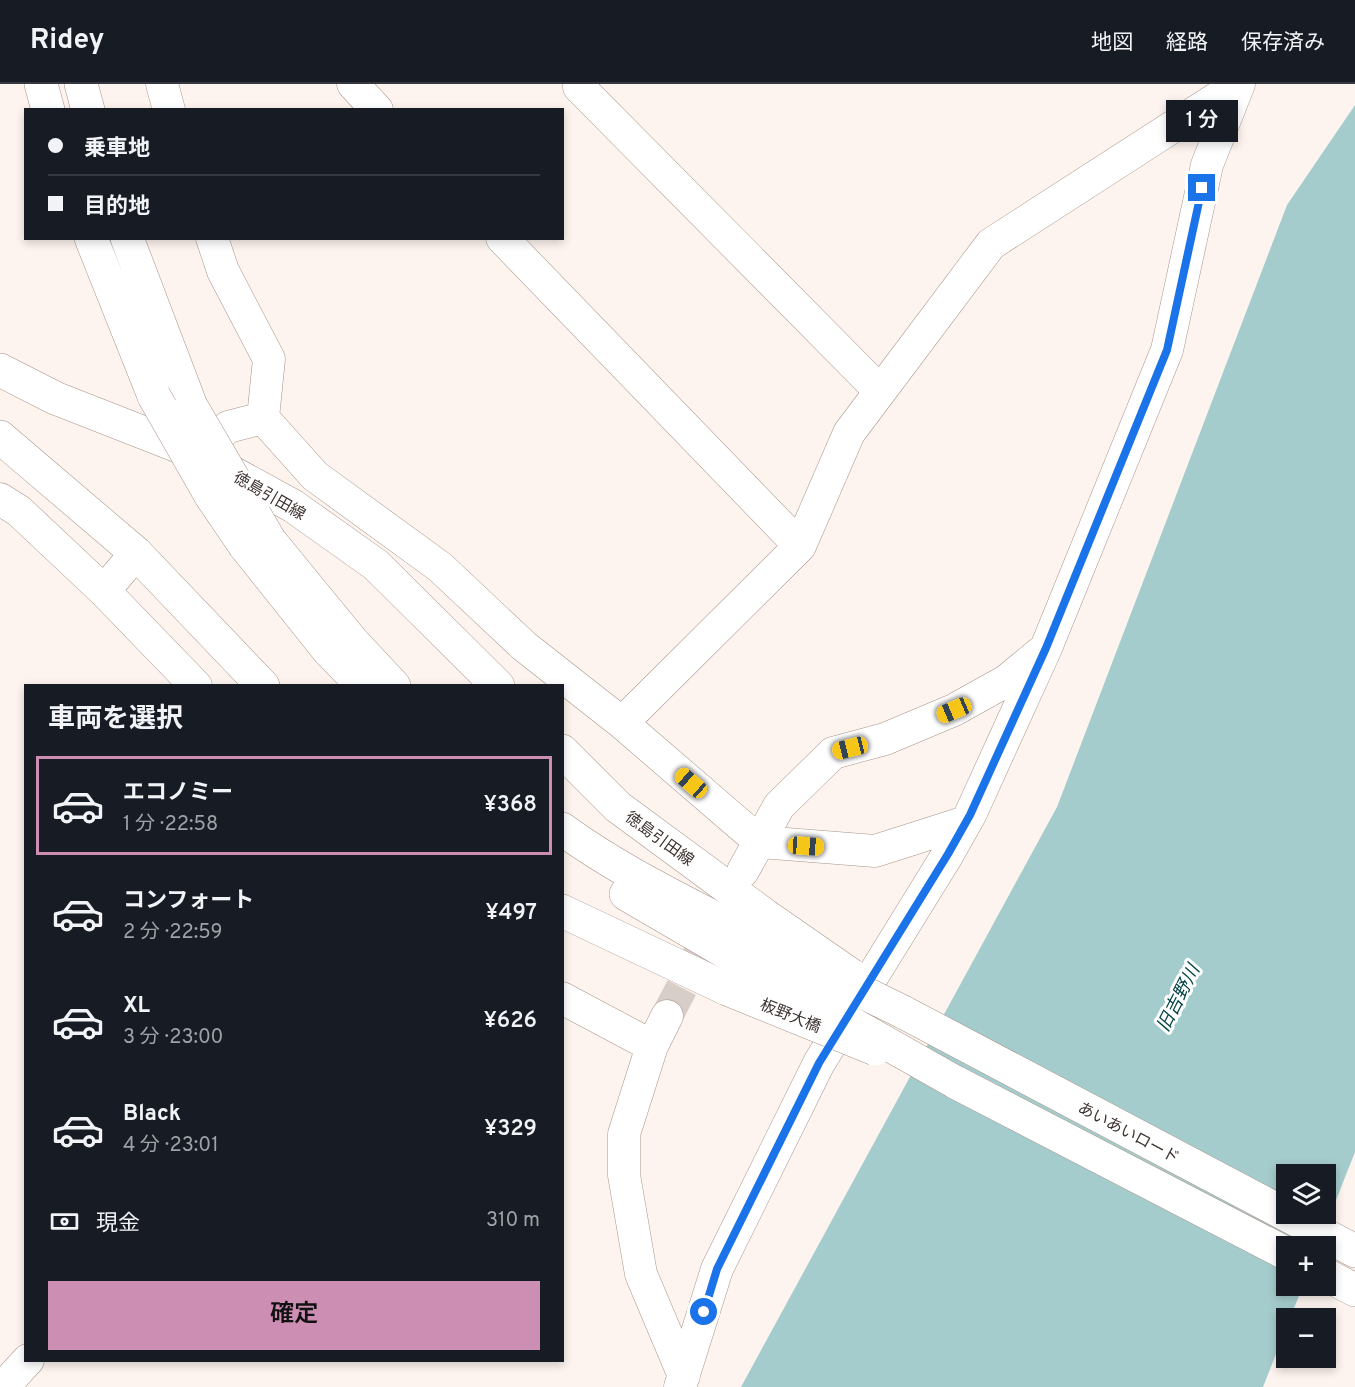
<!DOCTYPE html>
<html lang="ja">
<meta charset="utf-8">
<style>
:root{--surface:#171b24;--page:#20242c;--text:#f1f3f6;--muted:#9ea1a6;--line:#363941;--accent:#cc8eb2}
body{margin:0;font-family:Overpass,"Noto Sans JP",sans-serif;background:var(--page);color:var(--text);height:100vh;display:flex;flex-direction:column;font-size:22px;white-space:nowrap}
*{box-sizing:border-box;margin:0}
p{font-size:20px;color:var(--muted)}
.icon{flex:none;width:33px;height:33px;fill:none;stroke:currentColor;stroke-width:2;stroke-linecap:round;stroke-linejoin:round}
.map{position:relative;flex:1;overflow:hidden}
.details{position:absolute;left:24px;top:600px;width:540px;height:678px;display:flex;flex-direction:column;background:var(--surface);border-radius:0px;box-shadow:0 3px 9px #0003}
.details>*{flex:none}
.banner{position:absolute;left:24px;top:24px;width:540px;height:132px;border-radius:0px;box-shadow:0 3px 9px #0003;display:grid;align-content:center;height:132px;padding:0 24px;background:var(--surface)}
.controls{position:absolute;left:1276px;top:1080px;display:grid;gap:12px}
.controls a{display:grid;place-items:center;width:60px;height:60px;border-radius:0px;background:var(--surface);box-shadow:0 3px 9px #0003;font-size:30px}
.end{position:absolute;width:27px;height:27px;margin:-14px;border:8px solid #1a73e8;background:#fff;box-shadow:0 0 0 3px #fff}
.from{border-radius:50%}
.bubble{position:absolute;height:42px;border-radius:0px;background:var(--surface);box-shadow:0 3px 9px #0003;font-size:20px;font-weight:600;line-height:42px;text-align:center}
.car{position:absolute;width:18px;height:36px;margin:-18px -9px;border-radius:8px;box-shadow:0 0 4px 2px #0007;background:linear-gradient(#f5c518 24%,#345 0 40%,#f5c518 0 76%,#345 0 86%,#f5c518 0)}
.banner b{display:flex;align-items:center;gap:21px;height:57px;font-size:22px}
.banner b+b{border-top:2px solid var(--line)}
.banner i{width:15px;height:15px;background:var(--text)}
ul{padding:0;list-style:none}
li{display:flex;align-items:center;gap:18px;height:99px;margin:0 12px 9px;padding:0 12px;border:3px solid transparent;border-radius:0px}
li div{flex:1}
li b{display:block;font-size:22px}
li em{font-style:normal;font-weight:600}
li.selected{border-color:var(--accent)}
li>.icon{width:54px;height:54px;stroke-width:1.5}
h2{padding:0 24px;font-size:27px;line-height:72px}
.pay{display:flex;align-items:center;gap:15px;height:66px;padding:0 24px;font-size:22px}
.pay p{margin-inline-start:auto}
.button{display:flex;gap:12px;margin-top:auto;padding:12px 24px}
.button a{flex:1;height:69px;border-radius:0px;background:var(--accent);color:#111;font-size:24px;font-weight:600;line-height:69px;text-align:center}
header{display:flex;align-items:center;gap:36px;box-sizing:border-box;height:84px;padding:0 30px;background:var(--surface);border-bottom:2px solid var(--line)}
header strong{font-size:28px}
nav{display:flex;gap:33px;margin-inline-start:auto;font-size:21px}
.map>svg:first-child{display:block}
.water{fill:#a5cccd;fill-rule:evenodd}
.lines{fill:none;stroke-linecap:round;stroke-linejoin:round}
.minor-tunnel{stroke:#d7cec9;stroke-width:32;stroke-dasharray:32 16;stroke-linecap:butt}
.minor-casing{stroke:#a99489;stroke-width:33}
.major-casing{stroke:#a99489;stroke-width:34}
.highway-casing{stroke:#a99489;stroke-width:34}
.minor{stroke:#fff;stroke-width:32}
.major{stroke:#fff;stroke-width:33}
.highway{stroke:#fff;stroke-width:33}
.major-bridge-casing{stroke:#a99489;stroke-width:34;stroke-linecap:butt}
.highway-bridge-casing{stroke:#a99489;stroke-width:34;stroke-linecap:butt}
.major-bridge{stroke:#fff;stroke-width:33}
.highway-bridge{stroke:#fff;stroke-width:33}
.route{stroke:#1a73e8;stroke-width:8}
.labels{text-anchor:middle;stroke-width:6;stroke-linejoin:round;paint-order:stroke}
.street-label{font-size:16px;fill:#3e3430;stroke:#fff}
.water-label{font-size:18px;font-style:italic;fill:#044344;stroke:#fff}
</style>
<header>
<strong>Ridey</strong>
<nav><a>地図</a><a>経路</a><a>保存済み</a></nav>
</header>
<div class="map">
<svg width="1355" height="1303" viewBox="0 0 1355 1303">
<rect width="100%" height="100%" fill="#fdf4ef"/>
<path class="water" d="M1355,21V1068L1318,1162H1287V1202H1303L1290,1234H1287V1242L1263,1303H741L1057,723L1287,121ZM1287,1090H1326V1130H1287Z"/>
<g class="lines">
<path class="minor-tunnel" d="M667,932L703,863"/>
<g class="minor-casing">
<path id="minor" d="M162,0L169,26
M353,0L377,26
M582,0L579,3L880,307
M212,154L223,187L269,275L263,334L315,392L440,483L524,562L622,639L760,758L875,767L966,738
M502,154L800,462
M198,370L228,343L263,334
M0,415L19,427L104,507L196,602
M104,507L136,469
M622,639L800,462L849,349L991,160L1239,0
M743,787L779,722L833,669L885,655L954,626L1006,597L1040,569
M562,914L652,962
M667,932L652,962L624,1050V1091L641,1190L684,1292
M3,1303L28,1276
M680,1303L717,1185L819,979L948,770L970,731L1046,564L1167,266L1207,81L1239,0"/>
</g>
<g class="major-casing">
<path id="major" d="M0,286L55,314L198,370L293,422L376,481L498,602
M0,353L136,469L263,602
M562,667L618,723L766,832
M562,827L727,905
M903,928L1355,1167
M955,998L1287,1170
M1326,1191L1355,1206"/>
</g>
<g class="highway-casing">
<path id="highway" d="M41,0L48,26
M81,0L88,26
M91,154L154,312
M127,154L191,322
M270,457L352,557L394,602
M245,462L328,566L363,602
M562,745C622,789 692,821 757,856
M626,810L741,877"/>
</g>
<use href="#minor" class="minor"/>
<use href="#major" class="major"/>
<use href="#highway" class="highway"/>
<g class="major-bridge-casing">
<path id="major-bridge" d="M766,832L851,891
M727,905L875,965"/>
</g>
<g class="highway-bridge-casing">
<path id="highway-bridge" d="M154,312L211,412L245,462
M191,322L270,457
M757,856L903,928
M741,877L955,998"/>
</g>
<use href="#major-bridge" class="major-bridge"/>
<use href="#highway-bridge" class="highway-bridge"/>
</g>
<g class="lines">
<path class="route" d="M704,1228L717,1185L819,979L948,770L970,731L1046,564L1167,266L1202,104"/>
</g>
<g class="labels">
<g class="street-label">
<text transform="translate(270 411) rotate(30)" y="6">徳島引田線</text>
<text transform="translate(660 754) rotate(36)" y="6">徳島引田線</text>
<text transform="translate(791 931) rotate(22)" y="6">板野大橋</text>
<text transform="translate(1129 1048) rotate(28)" y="6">あいあいロード</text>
</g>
<g class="water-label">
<text transform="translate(1178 914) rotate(-63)" y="6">旧吉野川</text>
</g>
</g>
</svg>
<div class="controls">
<a><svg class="icon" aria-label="layers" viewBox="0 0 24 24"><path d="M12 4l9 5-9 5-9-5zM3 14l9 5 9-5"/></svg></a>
<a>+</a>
<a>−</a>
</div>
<i class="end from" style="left:704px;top:1228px"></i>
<i class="end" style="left:1202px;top:104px"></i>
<div class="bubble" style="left:1166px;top:16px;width:72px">1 分</div>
<i class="car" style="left:954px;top:626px;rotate:247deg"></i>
<i class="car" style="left:850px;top:664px;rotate:256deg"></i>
<i class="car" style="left:691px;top:699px;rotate:311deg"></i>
<i class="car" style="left:806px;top:762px;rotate:94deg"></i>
<div class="banner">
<b><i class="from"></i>乗車地</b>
<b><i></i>目的地</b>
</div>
<section class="details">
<h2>車両を選択</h2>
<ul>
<li class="selected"><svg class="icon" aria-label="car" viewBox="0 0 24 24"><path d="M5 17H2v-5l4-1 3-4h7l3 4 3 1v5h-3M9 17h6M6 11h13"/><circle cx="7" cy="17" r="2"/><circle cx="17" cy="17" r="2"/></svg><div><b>エコノミー</b><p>1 分 · 22:58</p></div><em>¥368</em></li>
<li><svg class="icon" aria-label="car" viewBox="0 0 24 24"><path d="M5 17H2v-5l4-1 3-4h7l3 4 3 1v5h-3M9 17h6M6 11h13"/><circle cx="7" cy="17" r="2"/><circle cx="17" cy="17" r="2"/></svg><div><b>コンフォート</b><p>2 分 · 22:59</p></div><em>¥497</em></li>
<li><svg class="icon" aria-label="car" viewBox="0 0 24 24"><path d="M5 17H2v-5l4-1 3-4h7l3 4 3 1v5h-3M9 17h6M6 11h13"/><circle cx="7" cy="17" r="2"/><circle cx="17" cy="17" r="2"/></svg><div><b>XL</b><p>3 分 · 23:00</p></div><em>¥626</em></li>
<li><svg class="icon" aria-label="car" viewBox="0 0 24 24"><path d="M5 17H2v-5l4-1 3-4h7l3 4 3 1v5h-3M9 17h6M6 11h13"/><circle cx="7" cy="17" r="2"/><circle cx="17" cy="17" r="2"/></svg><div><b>Black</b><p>4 分 · 23:01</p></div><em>¥329</em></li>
</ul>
<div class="pay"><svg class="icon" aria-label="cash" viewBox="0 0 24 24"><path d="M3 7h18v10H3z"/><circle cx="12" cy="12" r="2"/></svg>現金<p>310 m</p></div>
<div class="button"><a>確定</a></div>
</section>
</div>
